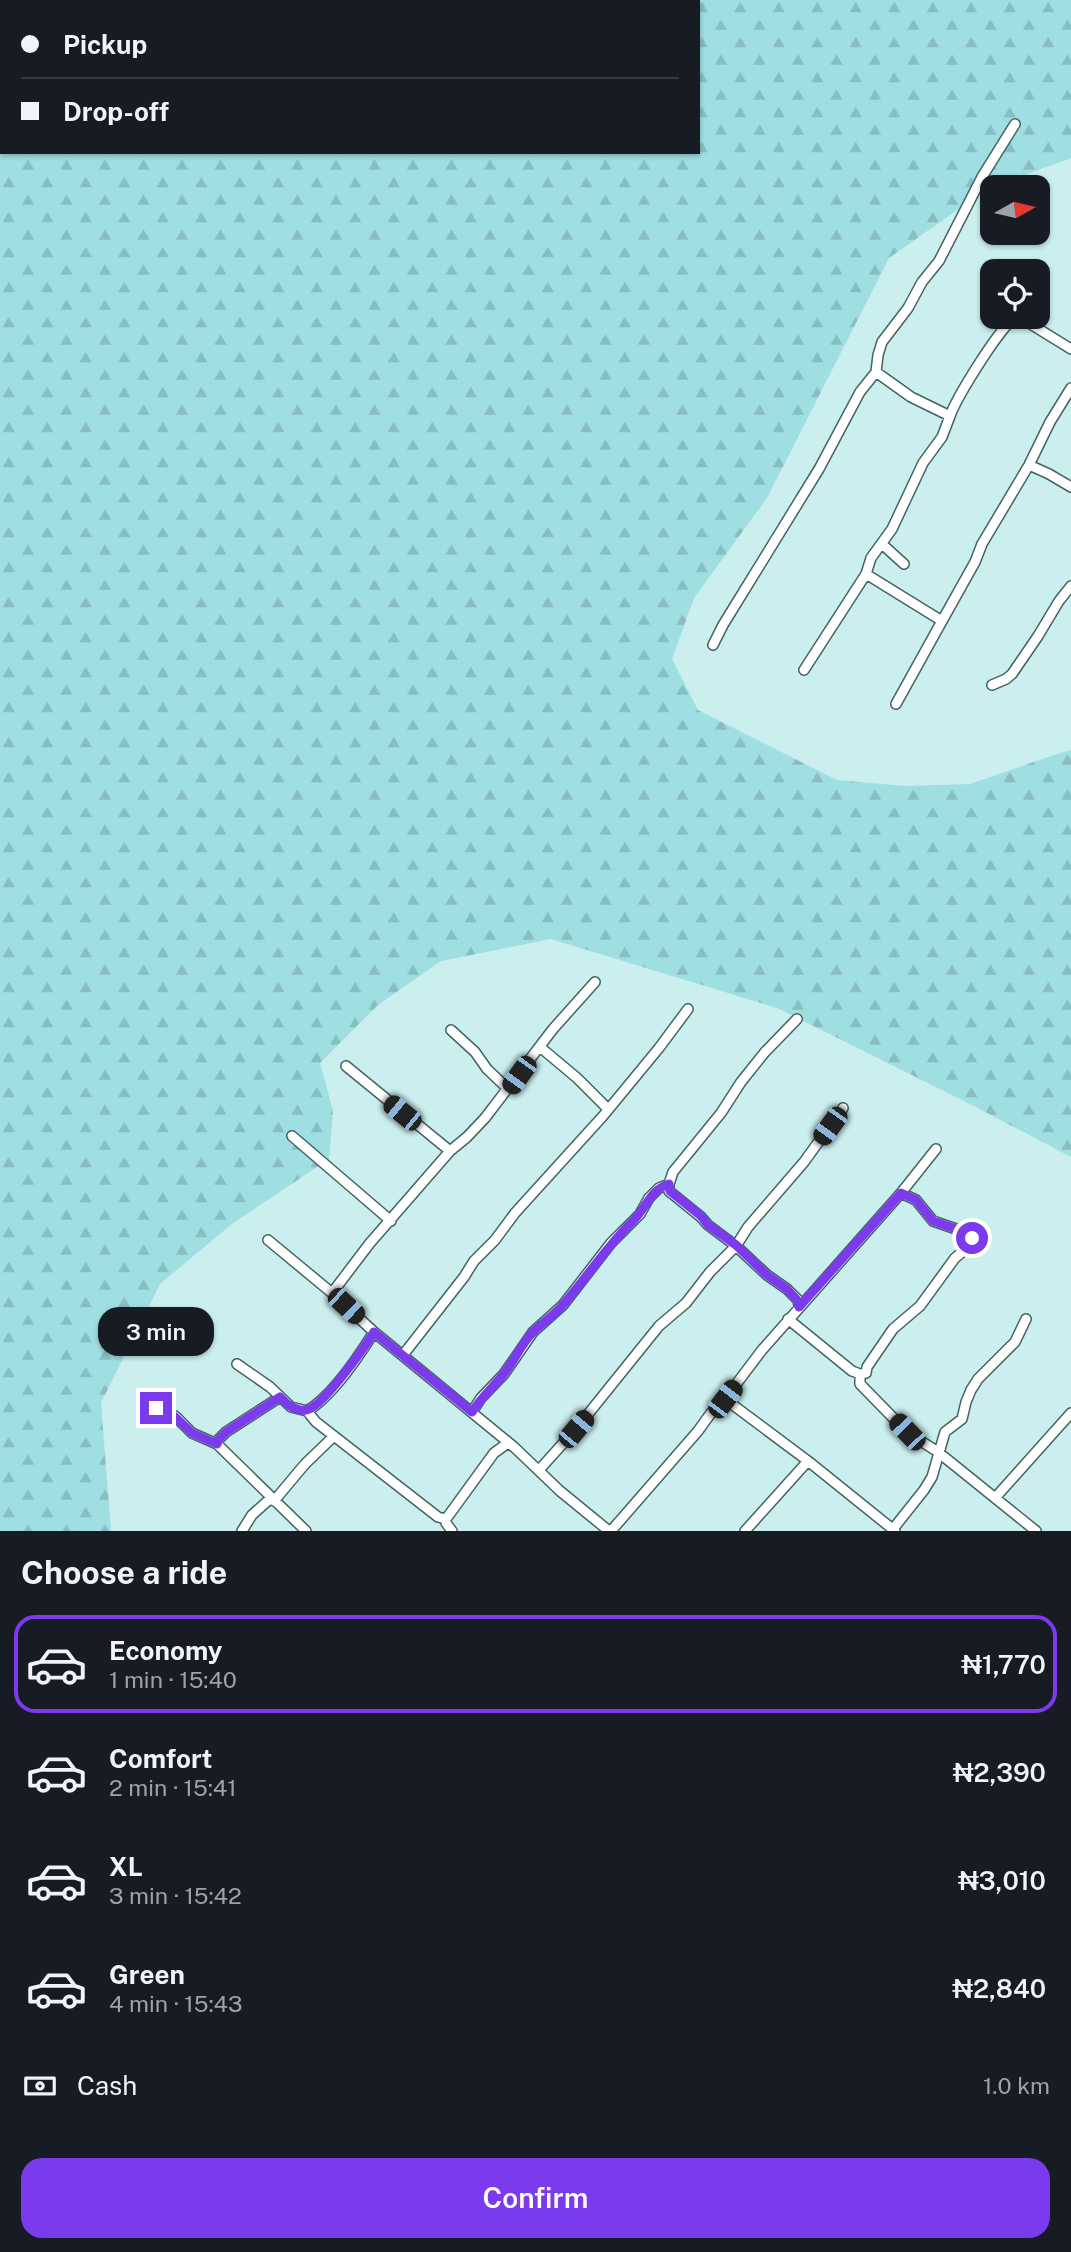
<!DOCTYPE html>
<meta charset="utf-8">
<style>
:root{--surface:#171b24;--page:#20242c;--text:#f1f3f6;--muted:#9ea1a6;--line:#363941;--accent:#7c3aed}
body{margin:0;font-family:"Public Sans",sans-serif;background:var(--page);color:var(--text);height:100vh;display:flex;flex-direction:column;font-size:26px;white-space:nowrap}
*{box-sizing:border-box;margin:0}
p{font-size:23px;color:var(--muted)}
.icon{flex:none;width:38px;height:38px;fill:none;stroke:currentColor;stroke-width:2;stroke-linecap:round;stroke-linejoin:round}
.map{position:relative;height:1531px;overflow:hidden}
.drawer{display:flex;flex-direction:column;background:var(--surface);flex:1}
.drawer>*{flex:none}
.top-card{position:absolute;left:0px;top:0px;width:700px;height:154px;box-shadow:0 2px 5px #0004;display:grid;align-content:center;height:154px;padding:0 21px;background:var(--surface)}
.needle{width:46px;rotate:82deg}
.fabs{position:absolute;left:980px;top:175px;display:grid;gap:14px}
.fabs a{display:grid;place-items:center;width:70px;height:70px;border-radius:14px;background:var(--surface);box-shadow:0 2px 5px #0004;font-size:35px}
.end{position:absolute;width:32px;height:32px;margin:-16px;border:9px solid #7c3aed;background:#fff;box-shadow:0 0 0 4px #fff}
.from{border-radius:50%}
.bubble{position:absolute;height:49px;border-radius:21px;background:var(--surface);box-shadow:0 2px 5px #0004;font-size:23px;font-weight:600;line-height:49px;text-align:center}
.car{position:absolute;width:21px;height:42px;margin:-21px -10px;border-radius:9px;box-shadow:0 0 5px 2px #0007;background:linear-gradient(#222 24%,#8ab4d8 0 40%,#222 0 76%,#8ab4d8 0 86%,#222 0)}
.top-card b{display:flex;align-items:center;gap:24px;height:66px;font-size:26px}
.top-card b+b{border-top:2px solid var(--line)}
.top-card i{width:18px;height:18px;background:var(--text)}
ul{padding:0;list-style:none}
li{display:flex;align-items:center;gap:21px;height:98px;margin:0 14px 10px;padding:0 7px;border:4px solid transparent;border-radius:21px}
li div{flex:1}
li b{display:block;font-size:26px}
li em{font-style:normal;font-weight:600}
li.active{border-color:var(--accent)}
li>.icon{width:63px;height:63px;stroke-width:1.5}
h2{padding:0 21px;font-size:32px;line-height:84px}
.pay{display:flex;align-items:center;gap:18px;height:77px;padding:0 21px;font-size:26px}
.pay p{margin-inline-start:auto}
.action{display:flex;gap:14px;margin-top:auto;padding:14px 21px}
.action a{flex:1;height:80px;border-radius:21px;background:var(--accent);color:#fff;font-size:28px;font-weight:600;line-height:80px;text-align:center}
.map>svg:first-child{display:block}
.forest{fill:url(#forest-firs)}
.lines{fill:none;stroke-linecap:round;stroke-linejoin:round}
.minor-casing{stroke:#446364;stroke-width:12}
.minor{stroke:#fff;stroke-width:9}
.route{stroke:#7c3aed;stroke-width:9}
</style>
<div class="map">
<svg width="1071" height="1531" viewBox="0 0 1071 1531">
<defs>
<pattern id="forest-firs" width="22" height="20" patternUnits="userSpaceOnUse" patternTransform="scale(1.75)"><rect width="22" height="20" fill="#9fdfe2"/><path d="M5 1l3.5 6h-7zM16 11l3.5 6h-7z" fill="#88bec1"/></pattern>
</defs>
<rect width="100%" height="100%" fill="#cbeeef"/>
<path class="forest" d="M57,0H1071V158L987,189L889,258L767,498L694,598L672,659L698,710L837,780L905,786L970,784L1051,756L1071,750V1157L972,1105L777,1008L551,939L441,961L378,1005L320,1063L333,1111L329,1159L233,1223L160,1284L101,1403L111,1531H0V113L2,108V152H698V2H56Z"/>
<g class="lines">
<g class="minor-casing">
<path id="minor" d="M876,372L878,355L882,342L908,308L922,282L939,261L982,177L1015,124
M1029,465L1049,474L1071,487
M882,544L904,564
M866,574L942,621L975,562L982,544L1029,465L1050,422L1071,388
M713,645L723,625L819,469L860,392L876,372L911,397L950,416C956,399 1002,322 1017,317L1024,320L1071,349
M804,670L866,574L871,558L892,529L923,463L942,437L950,416
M992,685L1006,679L1012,674L1038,636L1059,601L1071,586
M896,704L942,621
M451,1030L475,1052L487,1069L508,1089
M540,1047L577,1078L607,1108
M346,1066L450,1151
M292,1136L391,1221
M669,1184L673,1172L721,1113L741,1082L765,1052L797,1019
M268,1240L332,1293L374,1332L514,1447L560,1491L609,1531
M332,1293L370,1243L450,1151L467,1137L485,1118L553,1029L595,982
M788,1319L852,1371L860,1374V1384L907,1432L938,1452L1036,1531
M403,1355L464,1277L474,1261L495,1240L515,1213L603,1116L659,1048L688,1009
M237,1364L270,1387L291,1407L307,1411L316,1422L438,1517L446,1519
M860,1374L866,1373L867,1367L893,1329L920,1306L955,1258L974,1242L956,1229L933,1221L916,1200L901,1193
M725,1399L808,1461L895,1531
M156,1408L175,1416L192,1433L217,1444L306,1531
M307,1411C331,1397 359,1356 374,1332
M472,1412L481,1398L504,1374L533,1332L563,1305L611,1243L640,1214L649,1198L659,1188L669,1184V1191L701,1217L708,1225L736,1246L767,1275L787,1289L798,1300L799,1306
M217,1444L219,1439L226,1432L280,1397
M539,1470L576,1429L659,1326L686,1303L710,1272L736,1246L748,1227L804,1162L843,1108
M995,1498L1071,1413
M274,1501L305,1464L334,1436
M446,1519L494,1453L508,1443
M446,1519V1523L452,1531
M893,1529L924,1490L932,1477L945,1432L962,1419L966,1402L971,1390L978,1379L1015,1342L1026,1319
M242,1531L252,1515L271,1498
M611,1531L698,1431L711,1413L725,1399L762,1350L901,1193L936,1149
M745,1531L808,1461"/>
</g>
<use href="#minor" class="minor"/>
</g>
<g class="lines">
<path class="route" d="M156,1408L174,1416L192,1433L217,1444L219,1439L226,1432L280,1397C287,1405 299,1414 309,1409C325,1403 364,1348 374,1332L472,1412C482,1396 495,1386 506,1371C515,1359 522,1343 533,1332C542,1323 553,1316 561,1307C586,1279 606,1247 633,1221C646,1208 651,1189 669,1184L670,1191L701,1216L708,1225L736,1245L767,1275L787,1289L797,1300L799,1307L901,1193L916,1200L933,1221L956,1229L972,1238"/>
</g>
</svg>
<div class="fabs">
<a><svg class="needle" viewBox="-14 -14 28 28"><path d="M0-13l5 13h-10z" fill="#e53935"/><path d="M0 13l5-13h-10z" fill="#9ea1a6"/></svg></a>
<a><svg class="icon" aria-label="locate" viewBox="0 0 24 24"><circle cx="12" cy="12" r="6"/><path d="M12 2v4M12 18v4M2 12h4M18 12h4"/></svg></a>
</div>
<i class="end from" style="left:972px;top:1238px"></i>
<i class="end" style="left:156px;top:1408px"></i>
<div class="bubble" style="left:98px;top:1307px;width:116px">3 min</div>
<i class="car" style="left:519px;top:1075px;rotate:216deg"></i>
<i class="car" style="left:402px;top:1113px;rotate:309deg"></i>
<i class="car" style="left:830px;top:1126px;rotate:216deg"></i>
<i class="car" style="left:346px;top:1306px;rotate:133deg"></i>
<i class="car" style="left:725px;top:1399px;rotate:37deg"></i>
<i class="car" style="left:576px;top:1429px;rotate:40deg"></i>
<i class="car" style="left:907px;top:1432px;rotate:316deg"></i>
<div class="top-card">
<b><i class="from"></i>Pickup</b>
<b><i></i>Drop-off</b>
</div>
</div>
<section class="drawer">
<h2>Choose a ride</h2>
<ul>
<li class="active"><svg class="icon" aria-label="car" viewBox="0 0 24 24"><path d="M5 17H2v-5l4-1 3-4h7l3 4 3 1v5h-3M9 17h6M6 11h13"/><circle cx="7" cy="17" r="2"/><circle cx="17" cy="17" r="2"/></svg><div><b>Economy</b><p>1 min · 15:40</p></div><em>₦1,770</em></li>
<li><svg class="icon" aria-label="car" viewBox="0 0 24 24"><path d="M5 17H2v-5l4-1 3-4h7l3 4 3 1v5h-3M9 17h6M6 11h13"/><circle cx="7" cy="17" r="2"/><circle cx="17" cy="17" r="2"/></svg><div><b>Comfort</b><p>2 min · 15:41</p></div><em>₦2,390</em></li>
<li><svg class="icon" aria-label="car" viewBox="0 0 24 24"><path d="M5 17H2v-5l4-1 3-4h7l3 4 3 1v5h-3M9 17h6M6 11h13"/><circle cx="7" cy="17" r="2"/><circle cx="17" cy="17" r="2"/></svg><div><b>XL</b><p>3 min · 15:42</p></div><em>₦3,010</em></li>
<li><svg class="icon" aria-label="car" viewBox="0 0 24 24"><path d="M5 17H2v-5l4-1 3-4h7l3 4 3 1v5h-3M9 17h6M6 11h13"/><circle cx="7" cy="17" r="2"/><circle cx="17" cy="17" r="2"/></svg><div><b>Green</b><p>4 min · 15:43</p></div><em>₦2,840</em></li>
</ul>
<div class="pay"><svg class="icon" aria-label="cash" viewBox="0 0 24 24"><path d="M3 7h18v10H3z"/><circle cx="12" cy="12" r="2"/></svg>Cash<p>1.0 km</p></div>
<div class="action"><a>Confirm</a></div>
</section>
